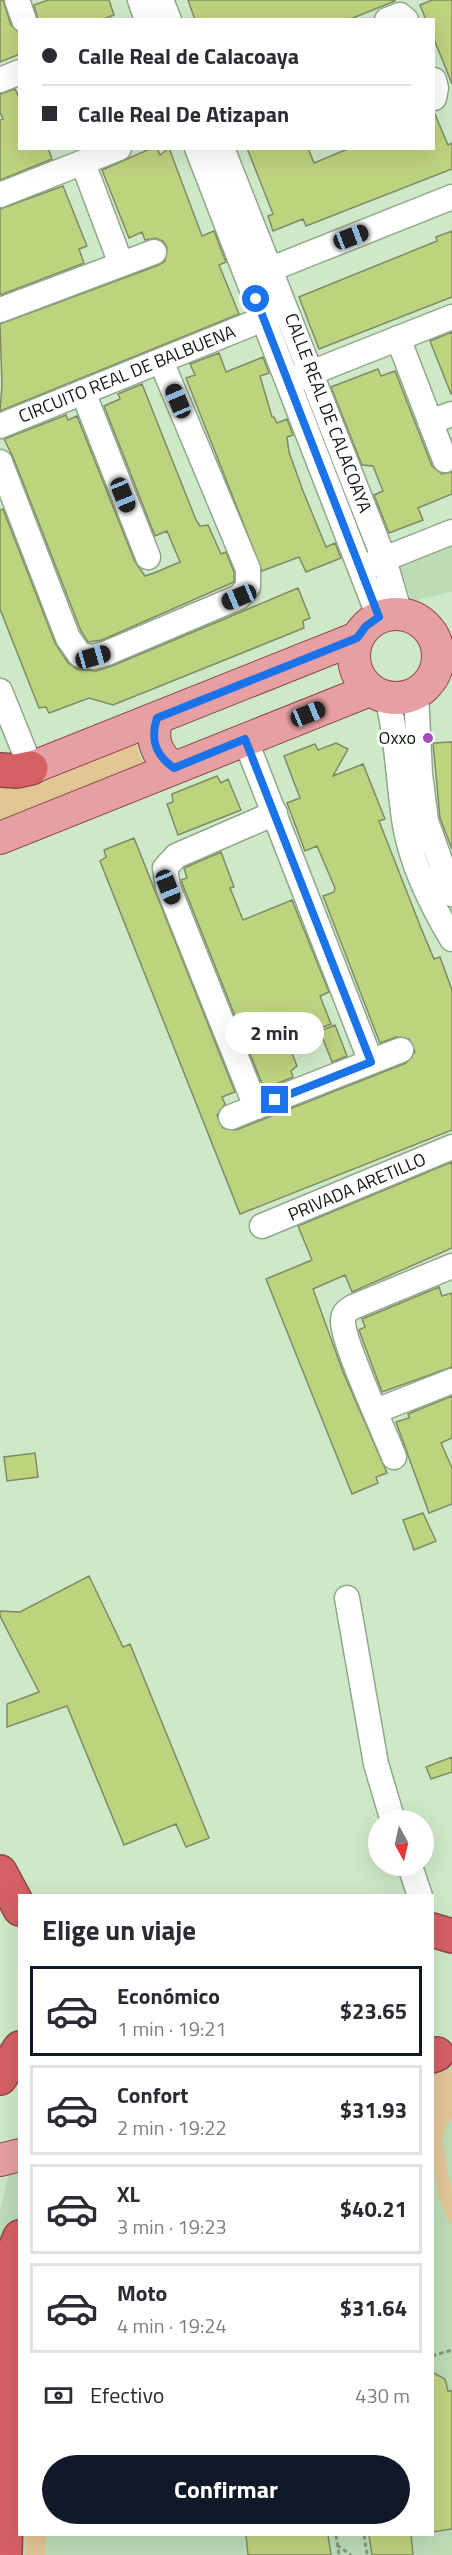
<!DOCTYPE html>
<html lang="es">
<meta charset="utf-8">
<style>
:root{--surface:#fff;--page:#f2f2f3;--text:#2b2b33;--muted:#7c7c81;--line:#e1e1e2;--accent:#111827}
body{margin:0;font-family:"Titillium Web",sans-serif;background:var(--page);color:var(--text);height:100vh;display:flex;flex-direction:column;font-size:22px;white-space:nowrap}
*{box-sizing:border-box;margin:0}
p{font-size:20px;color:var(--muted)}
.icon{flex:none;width:33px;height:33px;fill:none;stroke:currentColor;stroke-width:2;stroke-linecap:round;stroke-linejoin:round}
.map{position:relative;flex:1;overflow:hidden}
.side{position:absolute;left:18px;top:1894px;width:416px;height:642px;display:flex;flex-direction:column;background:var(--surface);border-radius:0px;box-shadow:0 6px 24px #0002}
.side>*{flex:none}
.top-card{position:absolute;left:18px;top:18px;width:417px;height:132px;border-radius:0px;box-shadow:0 6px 24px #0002;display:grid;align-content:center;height:132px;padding:0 24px;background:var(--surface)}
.needle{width:39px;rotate:172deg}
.controls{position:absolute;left:368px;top:1810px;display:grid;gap:12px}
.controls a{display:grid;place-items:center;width:66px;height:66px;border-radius:50%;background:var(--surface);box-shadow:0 6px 24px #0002;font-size:30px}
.end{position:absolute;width:27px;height:27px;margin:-14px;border:8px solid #1a73e8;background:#fff;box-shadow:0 0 0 3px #fff}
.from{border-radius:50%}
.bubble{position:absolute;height:42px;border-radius:21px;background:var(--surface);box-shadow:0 6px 24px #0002;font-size:20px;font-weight:700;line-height:42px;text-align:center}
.car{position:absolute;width:18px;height:36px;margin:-18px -9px;border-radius:8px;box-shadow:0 0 4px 2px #0007;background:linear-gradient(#222 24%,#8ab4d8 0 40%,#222 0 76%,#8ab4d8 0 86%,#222 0)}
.top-card b{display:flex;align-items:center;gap:21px;height:57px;font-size:22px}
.top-card b+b{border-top:2px solid var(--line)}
.top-card i{width:15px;height:15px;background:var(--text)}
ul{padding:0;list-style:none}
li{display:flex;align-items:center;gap:18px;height:90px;margin:0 12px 9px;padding:0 12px;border:3px solid var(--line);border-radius:0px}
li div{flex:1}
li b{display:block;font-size:22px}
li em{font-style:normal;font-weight:700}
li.on{border-color:var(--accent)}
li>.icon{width:54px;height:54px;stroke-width:1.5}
h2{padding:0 24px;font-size:27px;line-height:72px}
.pay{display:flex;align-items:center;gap:15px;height:66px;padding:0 24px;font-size:22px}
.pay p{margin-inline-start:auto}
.primary-button{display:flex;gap:12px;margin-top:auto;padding:12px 24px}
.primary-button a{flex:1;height:69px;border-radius:36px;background:var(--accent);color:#fff;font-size:24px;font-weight:700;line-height:69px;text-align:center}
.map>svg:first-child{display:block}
.built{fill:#bddcb6}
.green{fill:#e2c696}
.building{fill:#bed37e;stroke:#808a67;stroke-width:1.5}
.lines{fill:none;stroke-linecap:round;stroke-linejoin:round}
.minor-casing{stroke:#90a88a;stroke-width:27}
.major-casing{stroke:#904847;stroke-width:34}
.highway-casing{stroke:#904847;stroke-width:36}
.path{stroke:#83977f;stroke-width:3;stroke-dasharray:4.5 3;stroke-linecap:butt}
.minor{stroke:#fff;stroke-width:24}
.major{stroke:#e6a0a3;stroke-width:32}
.highway{stroke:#d56165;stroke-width:33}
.route{stroke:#1a73e8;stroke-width:8}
.poi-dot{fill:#a44cb8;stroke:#fff;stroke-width:2}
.labels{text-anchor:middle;stroke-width:6;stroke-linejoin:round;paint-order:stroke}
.street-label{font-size:18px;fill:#10190e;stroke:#fff}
.poi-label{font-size:18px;fill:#10190e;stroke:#fff;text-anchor:end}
</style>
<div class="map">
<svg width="452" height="2555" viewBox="0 0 452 2555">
<rect width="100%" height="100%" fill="#cee9c8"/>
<path class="built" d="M452,534V592L412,601L396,558Z
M452,2046V2555H15L0,2487V2213L11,2161L19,2159L20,2535H432V2051Z"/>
<path class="green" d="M136,740L139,756L148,765L0,824V786Z
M452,2070V2116L442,2137L452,2195V2225C427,2191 432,2117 432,2075Z
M25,2535H45L46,2555H25Z"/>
<path class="building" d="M0,0H3L11,25L20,33V54L0,62Z
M48,0H109L114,15L101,20H38L34,5Z
M188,0H395V1L348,20H195Z
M432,0H452V84L434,39V20H426L420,5Z
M15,89L20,100V148H48L52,159L0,180V120L3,119L0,112V94Z
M434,112L448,145L452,143V169L306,226L303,219L273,231L268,216L273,214L247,148H308L314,163L350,148H434Z
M152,148H157L160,155L169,148L202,236L214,231L226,262L219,265L239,314L0,411L2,385L0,324L159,265L165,261L167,248L163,241L156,238L145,240L142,232L129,238L102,170Z
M63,186L87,246L79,249L84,263L0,295V209Z
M452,231V297L319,349L299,297L437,241L436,237Z
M452,332V393L451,394L430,341Z
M219,353L226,372L263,357L269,373L260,376L272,417H274L277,423L287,419L293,435L287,437L289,452L303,491L326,547L335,543L341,558L306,572L299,557L262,571L186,378L195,375L190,364Z
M378,369L381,376L395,371L432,466L442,474L452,472V494L418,508L423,520L389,533L374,495L383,491L373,466L362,465L331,387Z
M142,384L196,520L200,526L208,525L221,554L226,552L234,572V582L102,640L88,642L81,631L13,457L4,439L66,415L68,420L77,416L135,562L145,576L154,573L180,562L167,531L155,536L104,406L120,399L118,394Z
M3,509L55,643L68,663L77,669L96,671L112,666L298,588L310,618L303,621L304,628L113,705L89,698L49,713L46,707L39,708L0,609V510Z
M452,742V849L440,818L433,743Z
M336,743L348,749L333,776L363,764L385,819L379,821L421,928L434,959L440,957L452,990V1130L240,1214L100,861L106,857L104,850L134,838L235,1092L222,1097L225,1104L217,1115L223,1128L236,1130L406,1063L415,1052L409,1039L396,1037L380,1043L323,896L334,892L335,888L317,846L305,851L287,803L300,798L284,756L315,744L318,750Z
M217,776L221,783L228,779L241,810L178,835L167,804L173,802L172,794Z
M221,852L234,887L230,888L243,920L292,900L329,992L320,996L331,1024L316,1030L313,1025L285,1035L297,1066L291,1071L293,1077L264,1089L182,883L181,880L187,878L184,868Z
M335,1025L347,1056L332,1062L320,1031Z
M452,1162V1248L352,1292L345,1275L313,1289L343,1372L387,1473L376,1477L378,1483L352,1494L266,1279L312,1260L298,1226Z
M439,1287L442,1296L452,1293V1367L382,1392L359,1330L365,1327L362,1319Z
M452,1396V1438L441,1443L452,1468V1504L429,1513L396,1422L409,1418L408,1414Z
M35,1453L38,1477L7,1481L4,1457Z
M423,1513L436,1541L414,1550L403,1520Z
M89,1576L123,1647L130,1644L209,1838L186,1847L176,1824L124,1845L67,1706L7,1727V1704L39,1692L0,1616V1611L20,1612Z
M452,1757V1772L431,1779L426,1767Z
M432,2372L445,2379L448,2391H452V2529L432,2532Z
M246,2535H328L331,2555H248Z
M369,2535H411L413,2555H372Z"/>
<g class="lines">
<g class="minor-casing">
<path id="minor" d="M17,0L24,20
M140,0L147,20
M161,0L169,20
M387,20L400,15L406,20
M0,80L20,72
M434,80L436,88L434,98
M197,148L379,617
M222,148L384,559L400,614
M83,163L121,264
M0,195L119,148
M256,275L452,197
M0,310L154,252
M398,338L445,460
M298,378L452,317
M83,392L148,557
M430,422L452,414
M0,426L278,313
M0,462L68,638L80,655L93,657L107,653L239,597L248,587V569L161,361
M369,565L452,532
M0,691L31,768
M416,693L420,774L426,821L452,894
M387,697C398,739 398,782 405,825C412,866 431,904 452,939
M245,739L371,1062
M256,1107L168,887L165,868L176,856L275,813
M231,1117L401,1050
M262,1226L452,1147
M376,1411L452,1381
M394,1457C385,1433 342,1341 343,1321C343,1314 347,1310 353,1307L452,1266
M347,1598L376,1764L393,1821
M410,1866L420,1896"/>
</g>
<g class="major-casing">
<path id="major" d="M354 656a42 42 0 1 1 84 0a42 42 0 1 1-84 0Z
M157,718C150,739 156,755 174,768
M31,768L357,638
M0,838L370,690
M0,2160L20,2155"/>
</g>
<g class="highway-casing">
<path id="highway" d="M0,770L17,771L31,768
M0,1872L20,1909
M432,1930L452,1936
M432,2056L437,2054
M0,2078L20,2048
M5,2555L12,2283L15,2249L20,2237"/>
</g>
<path class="path" d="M432,2356L452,2350
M336,2535L339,2555
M364,2535L367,2555
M337,2545L351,2555"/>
<use href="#minor" class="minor"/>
<use href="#major" class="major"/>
<use href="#highway" class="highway"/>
</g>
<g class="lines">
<path class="route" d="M256,299L379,617L366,626L357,638L157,718C150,739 155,755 174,768L245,739L371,1062L275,1100"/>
</g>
<circle class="poi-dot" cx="428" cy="738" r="6"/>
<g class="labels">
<g class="street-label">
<text transform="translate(127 374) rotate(-22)" y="6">CIRCUITO REAL DE BALBUENA</text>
<text transform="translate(328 413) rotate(69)" y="6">CALLE REAL DE CALACOAYA</text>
<text transform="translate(357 1187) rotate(-23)" y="6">PRIVADA ARETILLO</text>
</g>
<g class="poi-label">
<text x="416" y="744">Oxxo</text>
</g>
</g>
</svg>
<div class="controls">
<a><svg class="needle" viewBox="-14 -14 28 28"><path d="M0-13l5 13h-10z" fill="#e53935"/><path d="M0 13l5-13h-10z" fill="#7c7c81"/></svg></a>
</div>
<i class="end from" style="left:256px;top:299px"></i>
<i class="end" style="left:275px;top:1100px"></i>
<div class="bubble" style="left:225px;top:1012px;width:99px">2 min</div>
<i class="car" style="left:351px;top:237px;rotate:69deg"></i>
<i class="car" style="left:178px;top:401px;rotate:337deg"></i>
<i class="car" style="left:123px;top:495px;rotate:158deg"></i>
<i class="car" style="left:239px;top:597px;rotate:247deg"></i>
<i class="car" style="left:93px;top:657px;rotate:74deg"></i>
<i class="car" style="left:308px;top:714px;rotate:68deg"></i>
<i class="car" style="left:168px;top:887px;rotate:158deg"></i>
<div class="top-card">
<b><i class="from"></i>Calle Real de Calacoaya</b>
<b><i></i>Calle Real De Atizapan</b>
</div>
<section class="side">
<h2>Elige un viaje</h2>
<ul>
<li class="on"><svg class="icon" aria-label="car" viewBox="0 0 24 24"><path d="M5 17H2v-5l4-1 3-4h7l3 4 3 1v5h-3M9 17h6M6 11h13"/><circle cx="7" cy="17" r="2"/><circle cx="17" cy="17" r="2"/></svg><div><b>Económico</b><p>1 min · 19:21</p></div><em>$23.65</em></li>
<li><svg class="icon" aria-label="car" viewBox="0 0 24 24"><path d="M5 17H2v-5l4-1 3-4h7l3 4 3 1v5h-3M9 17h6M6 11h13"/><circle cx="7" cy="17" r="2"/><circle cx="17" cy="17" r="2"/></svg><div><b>Confort</b><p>2 min · 19:22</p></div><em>$31.93</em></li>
<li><svg class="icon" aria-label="car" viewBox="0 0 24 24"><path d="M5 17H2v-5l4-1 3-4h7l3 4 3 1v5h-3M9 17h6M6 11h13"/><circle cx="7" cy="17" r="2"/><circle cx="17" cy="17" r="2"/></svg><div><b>XL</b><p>3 min · 19:23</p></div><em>$40.21</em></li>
<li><svg class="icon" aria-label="car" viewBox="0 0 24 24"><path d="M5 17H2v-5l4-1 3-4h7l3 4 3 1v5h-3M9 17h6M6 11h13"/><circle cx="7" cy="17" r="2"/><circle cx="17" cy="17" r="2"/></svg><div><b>Moto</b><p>4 min · 19:24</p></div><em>$31.64</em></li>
</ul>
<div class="pay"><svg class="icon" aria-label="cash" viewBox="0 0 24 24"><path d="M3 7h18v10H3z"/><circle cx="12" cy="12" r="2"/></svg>Efectivo<p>430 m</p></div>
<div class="primary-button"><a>Confirmar</a></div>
</section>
</div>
